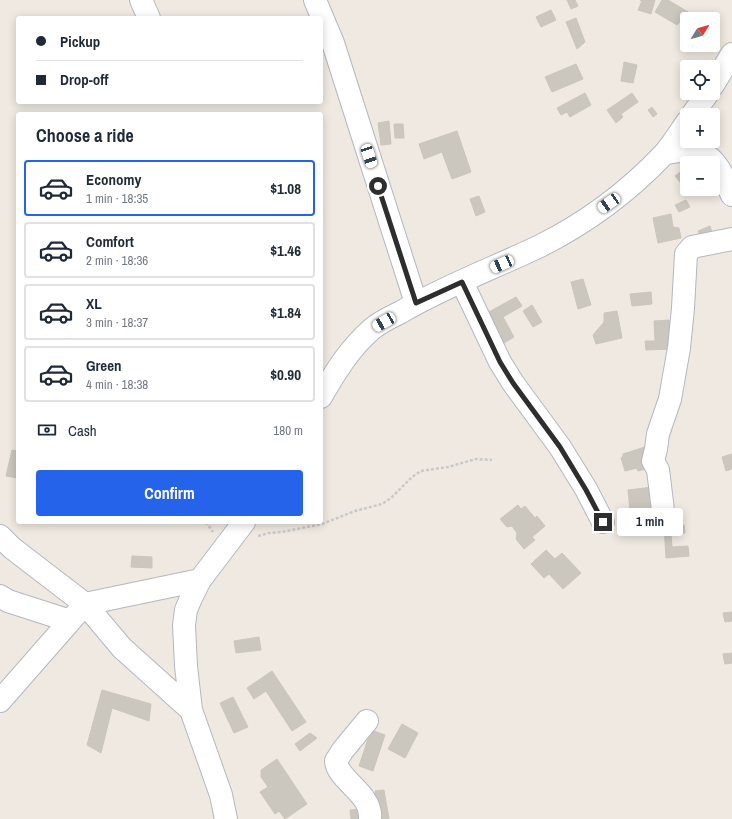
<!DOCTYPE html>
<meta charset="utf-8">
<style>
:root{--surface:#fff;--page:#f6f6f7;--text:#1f2937;--muted:#747a83;--line:#e0e1e3;--accent:#2563eb}
body{margin:0;font-family:"Archivo Narrow",sans-serif;background:var(--page);color:var(--text);height:100vh;display:flex;flex-direction:column;font-size:15px;white-space:nowrap}
*{box-sizing:border-box;margin:0}
p{font-size:13px;color:var(--muted)}
.icon{flex:none;width:22px;height:22px;fill:none;stroke:currentColor;stroke-width:2;stroke-linecap:round;stroke-linejoin:round}
.map{position:relative;flex:1;overflow:hidden}
.drawer{position:absolute;left:16px;top:112px;width:307px;height:412px;display:flex;flex-direction:column;background:var(--surface);border-radius:4px;box-shadow:0 2px 10px #0003}
.drawer>*{flex:none}
.banner{position:absolute;left:16px;top:16px;width:307px;height:88px;border-radius:4px;box-shadow:0 2px 10px #0003;display:grid;align-content:center;height:88px;padding:0 20px;background:var(--surface)}
.needle{width:26px;rotate:53deg}
.controls{position:absolute;left:680px;top:12px;display:grid;gap:8px}
.controls a{display:grid;place-items:center;width:40px;height:40px;border-radius:4px;background:var(--surface);box-shadow:0 2px 10px #0003;font-size:20px}
.end{position:absolute;width:18px;height:18px;margin:-9px;border:5px solid #2e2e2e;background:#fff;box-shadow:0 0 0 2px #fff}
.from{border-radius:50%}
.bubble{position:absolute;height:28px;border-radius:4px;background:var(--surface);box-shadow:0 2px 10px #0003;font-size:13px;font-weight:800;line-height:28px;text-align:center}
.car{position:absolute;width:12px;height:24px;margin:-12px -6px;border-radius:5px;box-shadow:0 0 3px 1px #0007;background:linear-gradient(#fff 24%,#345 0 40%,#fff 0 76%,#345 0 86%,#fff 0)}
.banner b{display:flex;align-items:center;gap:14px;height:38px;font-size:15px}
.banner b+b{border-top:1px solid var(--line)}
.banner i{width:10px;height:10px;background:var(--text)}
ul{padding:0;list-style:none}
li{display:flex;align-items:center;gap:12px;height:56px;margin:0 8px 6px;padding:0 12px;border:2px solid var(--line);border-radius:4px}
li div{flex:1}
li b{display:block;font-size:15px}
li em{font-style:normal;font-weight:800}
li.on{border-color:var(--accent)}
li>.icon{width:36px;height:36px;stroke-width:1.5}
h2{padding:0 20px;font-size:18px;line-height:48px}
.pay{display:flex;align-items:center;gap:10px;height:44px;padding:0 20px;font-size:15px}
.pay p{margin-inline-start:auto}
.cta{display:flex;gap:8px;margin-top:auto;padding:8px 20px}
.cta a{flex:1;height:46px;border-radius:4px;background:var(--accent);color:#fff;font-size:16px;font-weight:800;line-height:46px;text-align:center}
.map>svg:first-child{display:block}
.building{fill:#cbc7bf;stroke:#cbc5ba}
.lines{fill:none;stroke-linecap:round;stroke-linejoin:round}
.minor-casing{stroke:#b4b7c1;stroke-width:24}
.path{stroke:#c9c9c9;stroke-width:2.5;stroke-dasharray:3 2;stroke-linecap:butt}
.minor{stroke:#fff;stroke-width:22}
.route{stroke:#2e2e2e;stroke-width:5}
</style>
<div class="map">
<svg width="732" height="819" viewBox="0 0 732 819">
<rect width="100%" height="100%" fill="#efe9e1"/>
<path class="building" d="M567,0H575L578,6L571,9Z
M640,0H655L651,14L638,10L642,1Z
M662,0H668L688,12L677,25L655,12Z
M551,10L556,20L541,27L536,17Z
M576,18L585,42L577,49L566,22Z
M624,62L637,65L633,83L621,81Z
M576,64L583,79L552,92L545,77Z
M585,93L591,105L570,117L567,112L561,115L557,108Z
M632,93L638,102L621,114L623,117L616,123L607,110Z
M652,107L657,114L653,117L648,110Z
M389,121L391,144L381,145L378,123Z
M394,124H403L404,138H395Z
M457,131L471,172L452,179L442,152L424,159L419,144Z
M687,167V179L680,182L675,176Z
M479,196L485,212L476,216L470,199Z
M686,200L690,207L679,212L675,205Z
M671,214L673,227L679,228L681,238L658,243L653,218Z
M710,226L713,235L702,239L698,231Z
M583,279L591,305L578,309L571,282Z
M651,292L652,304L632,306L630,294Z
M516,297L522,306L503,317L514,337L504,343L487,313Z
M532,305L542,322L533,327L523,311Z
M617,311L622,338L596,344L593,335L604,322V313Z
M669,320L671,349L646,350L645,341H655L654,321Z
M648,446L649,468L638,471L637,468L625,471L621,458L623,456V454Z
M12,450L18,451V478L6,476Z
M732,454V469L726,471L722,457Z
M653,487L655,508L630,511L628,490Z
M518,505L521,509L525,506L535,518L537,516L545,526L532,537L535,540L524,549L516,539L517,533L512,526L507,527L500,519Z
M662,509L664,531H657V523L639,524L640,534H628L626,511Z
M684,525L685,533L671,534L672,547L688,546L689,556L666,558L664,526Z
M546,550L555,559L562,553L581,573L563,589L549,574L544,578L531,564Z
M132,556L152,557V568L131,567Z
M732,612V621L725,622L723,613Z
M259,637L261,650L236,653L234,641Z
M732,653V663L725,664L723,654Z
M272,671L306,722L292,731L266,691L254,699L247,688Z
M102,690L151,704L149,721L112,708L101,753L87,745Z
M233,697L248,727L234,733L220,703Z
M402,724L418,733L405,758L388,749Z
M371,730L385,735L373,771L359,766Z
M310,733L317,738L300,751L295,744Z
M277,759L307,804L285,819L279,811L275,814L260,792L268,787L261,777V770Z
M384,790L389,819H374L379,811L375,791Z
M360,809L361,819H351L350,810Z"/>
<g class="lines">
<g class="minor-casing">
<path id="minor" d="M141,0L149,18
M315,0L333,43L416,303
M713,85L732,54
M692,115L708,93
M665,153C674,152 687,149 696,151C717,156 723,177 732,195
M462,282L500,362L513,383L560,447L586,489L603,522
M321,397C335,372 350,348 372,329C380,322 391,317 401,312C445,286 494,268 540,246C586,223 629,191 664,154C673,144 680,132 687,122
M664,518L658,470L653,461L656,449L658,434L670,399L679,348L683,308L686,254L692,247L732,239
M0,536L12,548L85,604L122,648L191,710
M0,596L8,601L70,621
M0,701L85,604L200,580
M367,721L343,750L336,761C337,780 373,794 370,819
M226,819L221,795L191,710L186,666L184,625L186,610L191,598L200,580L244,522"/>
</g>
<path class="path" d="M206,522L213,532
M258,536L269,533L282,532L322,524L355,511L382,504L391,498L412,477L421,471L448,467L476,459L492,460"/>
<use href="#minor" class="minor"/>
</g>
<g class="lines">
<path class="route" d="M378,186L416,303L462,282L500,362L513,383L560,447L586,490L603,522"/>
</g>
</svg>
<div class="controls">
<a><svg class="needle" viewBox="-14 -14 28 28"><path d="M0-13l5 13h-10z" fill="#e53935"/><path d="M0 13l5-13h-10z" fill="#747a83"/></svg></a>
<a><svg class="icon" aria-label="locate" viewBox="0 0 24 24"><circle cx="12" cy="12" r="6"/><path d="M12 2v4M12 18v4M2 12h4M18 12h4"/></svg></a>
<a>+</a>
<a>−</a>
</div>
<i class="end from" style="left:378px;top:186px"></i>
<i class="end" style="left:603px;top:522px"></i>
<div class="bubble" style="left:617px;top:508px;width:66px">1 min</div>
<i class="car" style="left:369px;top:156px;rotate:162deg"></i>
<i class="car" style="left:609px;top:203px;rotate:236deg"></i>
<i class="car" style="left:502px;top:264px;rotate:246deg"></i>
<i class="car" style="left:384px;top:322px;rotate:240deg"></i>
<div class="banner">
<b><i class="from"></i>Pickup</b>
<b><i></i>Drop-off</b>
</div>
<section class="drawer">
<h2>Choose a ride</h2>
<ul>
<li class="on"><svg class="icon" aria-label="car" viewBox="0 0 24 24"><path d="M5 17H2v-5l4-1 3-4h7l3 4 3 1v5h-3M9 17h6M6 11h13"/><circle cx="7" cy="17" r="2"/><circle cx="17" cy="17" r="2"/></svg><div><b>Economy</b><p>1 min · 18:35</p></div><em>$1.08</em></li>
<li><svg class="icon" aria-label="car" viewBox="0 0 24 24"><path d="M5 17H2v-5l4-1 3-4h7l3 4 3 1v5h-3M9 17h6M6 11h13"/><circle cx="7" cy="17" r="2"/><circle cx="17" cy="17" r="2"/></svg><div><b>Comfort</b><p>2 min · 18:36</p></div><em>$1.46</em></li>
<li><svg class="icon" aria-label="car" viewBox="0 0 24 24"><path d="M5 17H2v-5l4-1 3-4h7l3 4 3 1v5h-3M9 17h6M6 11h13"/><circle cx="7" cy="17" r="2"/><circle cx="17" cy="17" r="2"/></svg><div><b>XL</b><p>3 min · 18:37</p></div><em>$1.84</em></li>
<li><svg class="icon" aria-label="car" viewBox="0 0 24 24"><path d="M5 17H2v-5l4-1 3-4h7l3 4 3 1v5h-3M9 17h6M6 11h13"/><circle cx="7" cy="17" r="2"/><circle cx="17" cy="17" r="2"/></svg><div><b>Green</b><p>4 min · 18:38</p></div><em>$0.90</em></li>
</ul>
<div class="pay"><svg class="icon" aria-label="cash" viewBox="0 0 24 24"><path d="M3 7h18v10H3z"/><circle cx="12" cy="12" r="2"/></svg>Cash<p>180 m</p></div>
<div class="cta"><a>Confirm</a></div>
</section>
</div>
